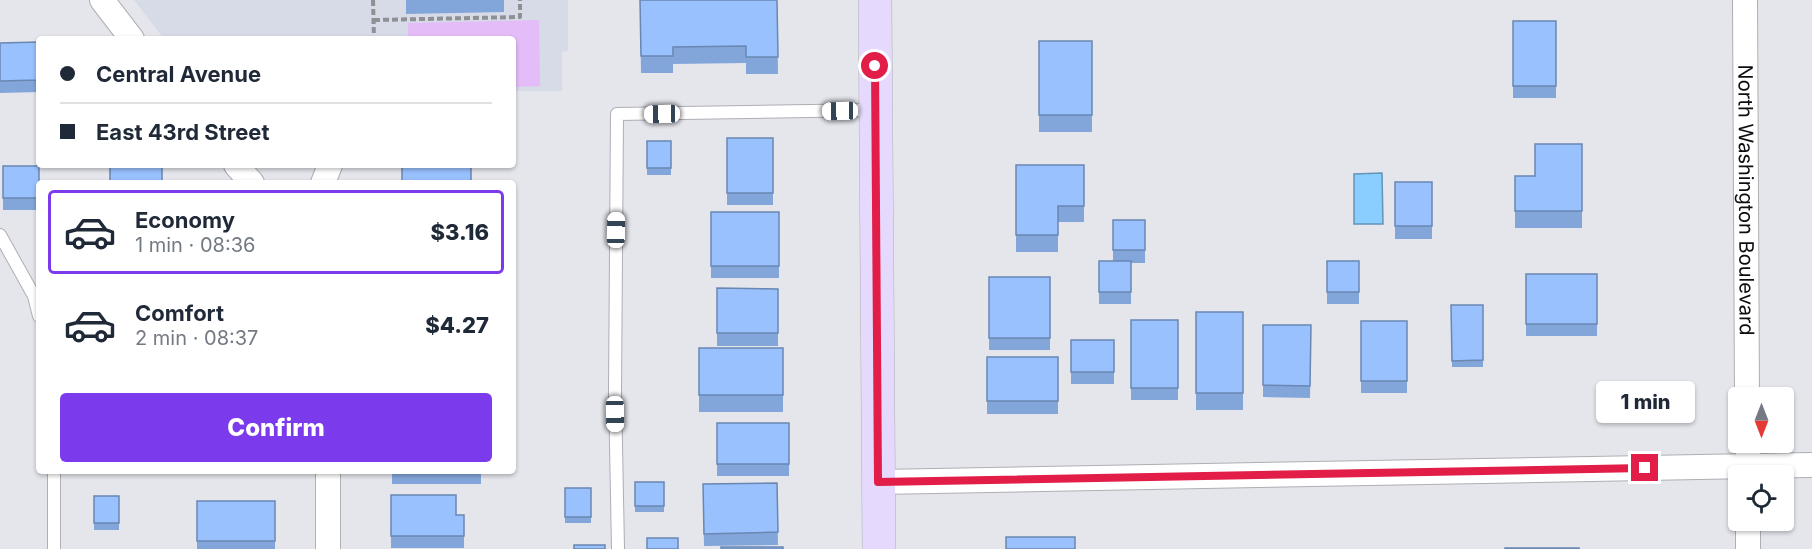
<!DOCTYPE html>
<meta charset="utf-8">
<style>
:root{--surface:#fff;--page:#f6f6f7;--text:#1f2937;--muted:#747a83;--line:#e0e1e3;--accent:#7c3aed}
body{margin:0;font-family:Inter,sans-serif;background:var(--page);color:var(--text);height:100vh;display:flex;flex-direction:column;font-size:22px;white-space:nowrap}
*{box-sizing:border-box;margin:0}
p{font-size:20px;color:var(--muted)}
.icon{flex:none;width:33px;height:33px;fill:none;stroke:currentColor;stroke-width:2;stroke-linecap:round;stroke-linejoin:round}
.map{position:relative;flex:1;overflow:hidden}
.panel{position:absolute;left:36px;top:180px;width:480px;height:294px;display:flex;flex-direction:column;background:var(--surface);border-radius:6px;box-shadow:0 2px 4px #0004}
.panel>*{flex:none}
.top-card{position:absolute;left:36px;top:36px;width:480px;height:132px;border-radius:6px;box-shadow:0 2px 4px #0004;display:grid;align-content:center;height:132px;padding:0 24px;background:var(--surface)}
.needle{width:39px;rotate:180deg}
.buttons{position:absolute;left:1728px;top:387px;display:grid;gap:12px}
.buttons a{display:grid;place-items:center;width:66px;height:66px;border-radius:6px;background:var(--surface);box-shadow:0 2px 4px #0004;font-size:30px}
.end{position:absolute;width:27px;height:27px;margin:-14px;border:8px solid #e11d48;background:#fff;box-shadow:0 0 0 3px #fff}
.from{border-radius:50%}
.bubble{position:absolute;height:42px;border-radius:6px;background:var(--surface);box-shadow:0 2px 4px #0004;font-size:20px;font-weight:800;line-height:42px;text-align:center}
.car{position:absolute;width:18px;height:36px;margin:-18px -9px;border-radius:8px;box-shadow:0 0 4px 2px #0007;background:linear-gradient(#fff 24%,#345 0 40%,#fff 0 76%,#345 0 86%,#fff 0)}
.top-card b{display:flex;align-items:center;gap:21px;height:57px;font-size:22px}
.top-card b+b{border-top:2px solid var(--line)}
.top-card i{width:15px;height:15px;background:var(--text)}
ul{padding:10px 0 0;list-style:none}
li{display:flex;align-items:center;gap:18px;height:84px;margin:0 12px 9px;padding:0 12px;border:3px solid transparent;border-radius:6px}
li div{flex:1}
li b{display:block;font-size:22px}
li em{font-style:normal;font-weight:800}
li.current{border-color:var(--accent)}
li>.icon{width:54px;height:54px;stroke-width:1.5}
.primary-button{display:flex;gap:12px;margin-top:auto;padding:12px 24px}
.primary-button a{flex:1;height:69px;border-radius:6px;background:var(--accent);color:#fff;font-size:24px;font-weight:800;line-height:69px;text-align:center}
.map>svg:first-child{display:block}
.built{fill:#d7dae7}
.green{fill:#e4bcf7}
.water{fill:#89ceff;stroke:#6494b7;stroke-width:1.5}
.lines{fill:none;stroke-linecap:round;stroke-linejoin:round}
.lane-casing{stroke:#aeafb5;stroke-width:14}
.street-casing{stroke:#aeafb5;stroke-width:26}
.secondary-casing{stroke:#aeafb5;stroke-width:34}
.path{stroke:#8e9094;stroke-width:4;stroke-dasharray:6 3;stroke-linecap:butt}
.lane{stroke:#fff;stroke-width:12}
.street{stroke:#fff;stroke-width:24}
.secondary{stroke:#e5dafd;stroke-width:33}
.wall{fill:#83a6da}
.building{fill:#98c1fe;stroke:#6a87b2;stroke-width:1.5}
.route{stroke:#e11d48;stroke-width:8}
.labels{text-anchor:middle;stroke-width:6;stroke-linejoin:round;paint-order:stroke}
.street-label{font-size:20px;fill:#0d0d0f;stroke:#e4e6ec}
</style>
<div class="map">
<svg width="1812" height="549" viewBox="0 0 1812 549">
<rect width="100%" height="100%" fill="#e4e6ec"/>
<path class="built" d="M134,0H568V51L562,52V91H513V39H164Z"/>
<path class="green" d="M539,20L540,86L513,87V39H408V23Z"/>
<path class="water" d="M1382,173L1383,224H1354V174Z"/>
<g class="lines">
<g class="lane-casing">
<path id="lane" d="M0,235L34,296L39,316
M54,471V549
M618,549L615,392L617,114L874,110"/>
</g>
<g class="street-casing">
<g id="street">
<path d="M102,0L132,39"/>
<path id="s1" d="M1745,0L1747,398"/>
<path d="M236,165L252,183"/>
<path d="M323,183L330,165"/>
<path d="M1748,442V476"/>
<path d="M328,471V549"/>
<path d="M878,482L1812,465"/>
<path d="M1748,520V549"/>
</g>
</g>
<g class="secondary-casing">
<path id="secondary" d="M875,0L879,549"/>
</g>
<path class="path" d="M373,0L374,39
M374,20L520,17V0"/>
<use href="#lane" class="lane"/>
<use href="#street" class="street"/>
<use href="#secondary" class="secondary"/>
</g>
<path class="wall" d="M406,0H504V12L406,14Z
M640,0H777L778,74H746V63L673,64V73H641Z
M1513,21H1556V98H1513Z
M1039,41H1092V132H1039Z
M39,42V92L0,93V43Z
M727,138H773V205H727Z
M647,141H671V175H647Z
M1582,144V228H1515V176H1535Z
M1016,165H1084V222H1058V252H1016Z
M3,166H39V210H3Z
M1395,182H1432V239H1395Z
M711,212H779V278H711Z
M1113,220H1145V263H1131V304H1099V261H1113Z
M1327,261H1359V304H1327Z
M1526,274H1597V336H1526Z
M989,277H1050V350H989Z
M717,288L778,289V346H717Z
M1451,305H1483V367H1452Z
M1196,312H1243V410H1196Z
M1131,320H1178V400H1131Z
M1361,321H1407V393H1361Z
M1263,325H1311L1310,398L1263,397Z
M1071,340H1114V384H1071Z
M699,348H783V412H699Z
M987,357H1058V414H987Z
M717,423H789V476H717Z
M209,471H265V474H209Z
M392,471H481V484H392Z
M635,482H664V512H635Z
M777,483L778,545L704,546L703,484Z
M565,488H591V523H565Z
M391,495L456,515H464V548H391Z
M94,496H119V530H94Z
M197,501H275V549H197Z"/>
<path class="building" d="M640,0H777L778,57H746V46L673,47V56H641Z
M1513,21H1556V86H1513Z
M1039,41H1092V115H1039Z
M39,42V80L0,81V43Z
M727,138H773V193H727Z
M647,141H671V168H647Z
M1535,144H1582V211H1515V176H1535Z
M402,165H471V183H402Z
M1016,165H1084V206H1058V235H1016Z
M3,166H39V198H3Z
M110,166H162V183H110Z
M1395,182H1432V226H1395Z
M711,212H779V266H711Z
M1113,220H1145V250H1113Z
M1099,261H1131V292H1099Z
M1327,261H1359V292H1327Z
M1526,274H1597V324H1526Z
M989,277H1050V338H989Z
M717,288L778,289V333H717Z
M1451,305H1483V360L1452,361Z
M1196,312H1243V393H1196Z
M1131,320H1178V388H1131Z
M1361,321H1407V381H1361Z
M1263,325H1311L1310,386L1263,385Z
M1071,340H1114V372H1071Z
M699,348H783V395H699Z
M987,357H1058V401H987Z
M717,423H789V464H717Z
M635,482H664V506H635Z
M777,483L778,532L704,534L703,484Z
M565,488H591V517H565Z
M391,495H456V515H464V536H391Z
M94,496H119V523H94Z
M197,501H275V541H197Z
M1006,537H1075V549H1006Z
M647,538H678V549H647Z
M574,545H605V549H574Z
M721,547H783V549H721Z
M1505,548H1579V549H1505Z"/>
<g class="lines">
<path class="route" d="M875,66L878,482L1645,468"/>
</g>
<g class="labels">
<g class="street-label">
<text dy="7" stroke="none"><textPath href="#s1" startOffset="200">North Washington Boulevard</textPath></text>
</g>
</g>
</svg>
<div class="buttons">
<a><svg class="needle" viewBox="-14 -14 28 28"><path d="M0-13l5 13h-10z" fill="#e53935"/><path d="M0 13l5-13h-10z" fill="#747a83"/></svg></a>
<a><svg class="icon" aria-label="locate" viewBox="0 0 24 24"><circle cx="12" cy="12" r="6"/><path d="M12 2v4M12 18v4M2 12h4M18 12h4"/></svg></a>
</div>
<i class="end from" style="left:875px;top:66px"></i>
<i class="end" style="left:1645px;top:468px"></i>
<div class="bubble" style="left:1596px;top:381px;width:99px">1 min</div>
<i class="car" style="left:840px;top:111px;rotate:269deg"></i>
<i class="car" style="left:662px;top:114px;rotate:269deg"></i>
<i class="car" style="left:616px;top:230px;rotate:1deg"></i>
<i class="car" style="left:615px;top:414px;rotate:179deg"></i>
<div class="top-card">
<b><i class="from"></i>Central Avenue</b>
<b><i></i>East 43rd Street</b>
</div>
<section class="panel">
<ul>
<li class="current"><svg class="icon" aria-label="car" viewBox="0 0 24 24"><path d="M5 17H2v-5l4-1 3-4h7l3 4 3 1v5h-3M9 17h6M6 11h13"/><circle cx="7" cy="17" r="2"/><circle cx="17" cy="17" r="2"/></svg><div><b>Economy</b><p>1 min · 08:36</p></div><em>$3.16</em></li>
<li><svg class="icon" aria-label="car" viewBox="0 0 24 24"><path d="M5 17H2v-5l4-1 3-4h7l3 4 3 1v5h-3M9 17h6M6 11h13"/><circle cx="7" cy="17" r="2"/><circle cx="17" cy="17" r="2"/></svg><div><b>Comfort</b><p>2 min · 08:37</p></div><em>$4.27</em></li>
</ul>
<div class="primary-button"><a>Confirm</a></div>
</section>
</div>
